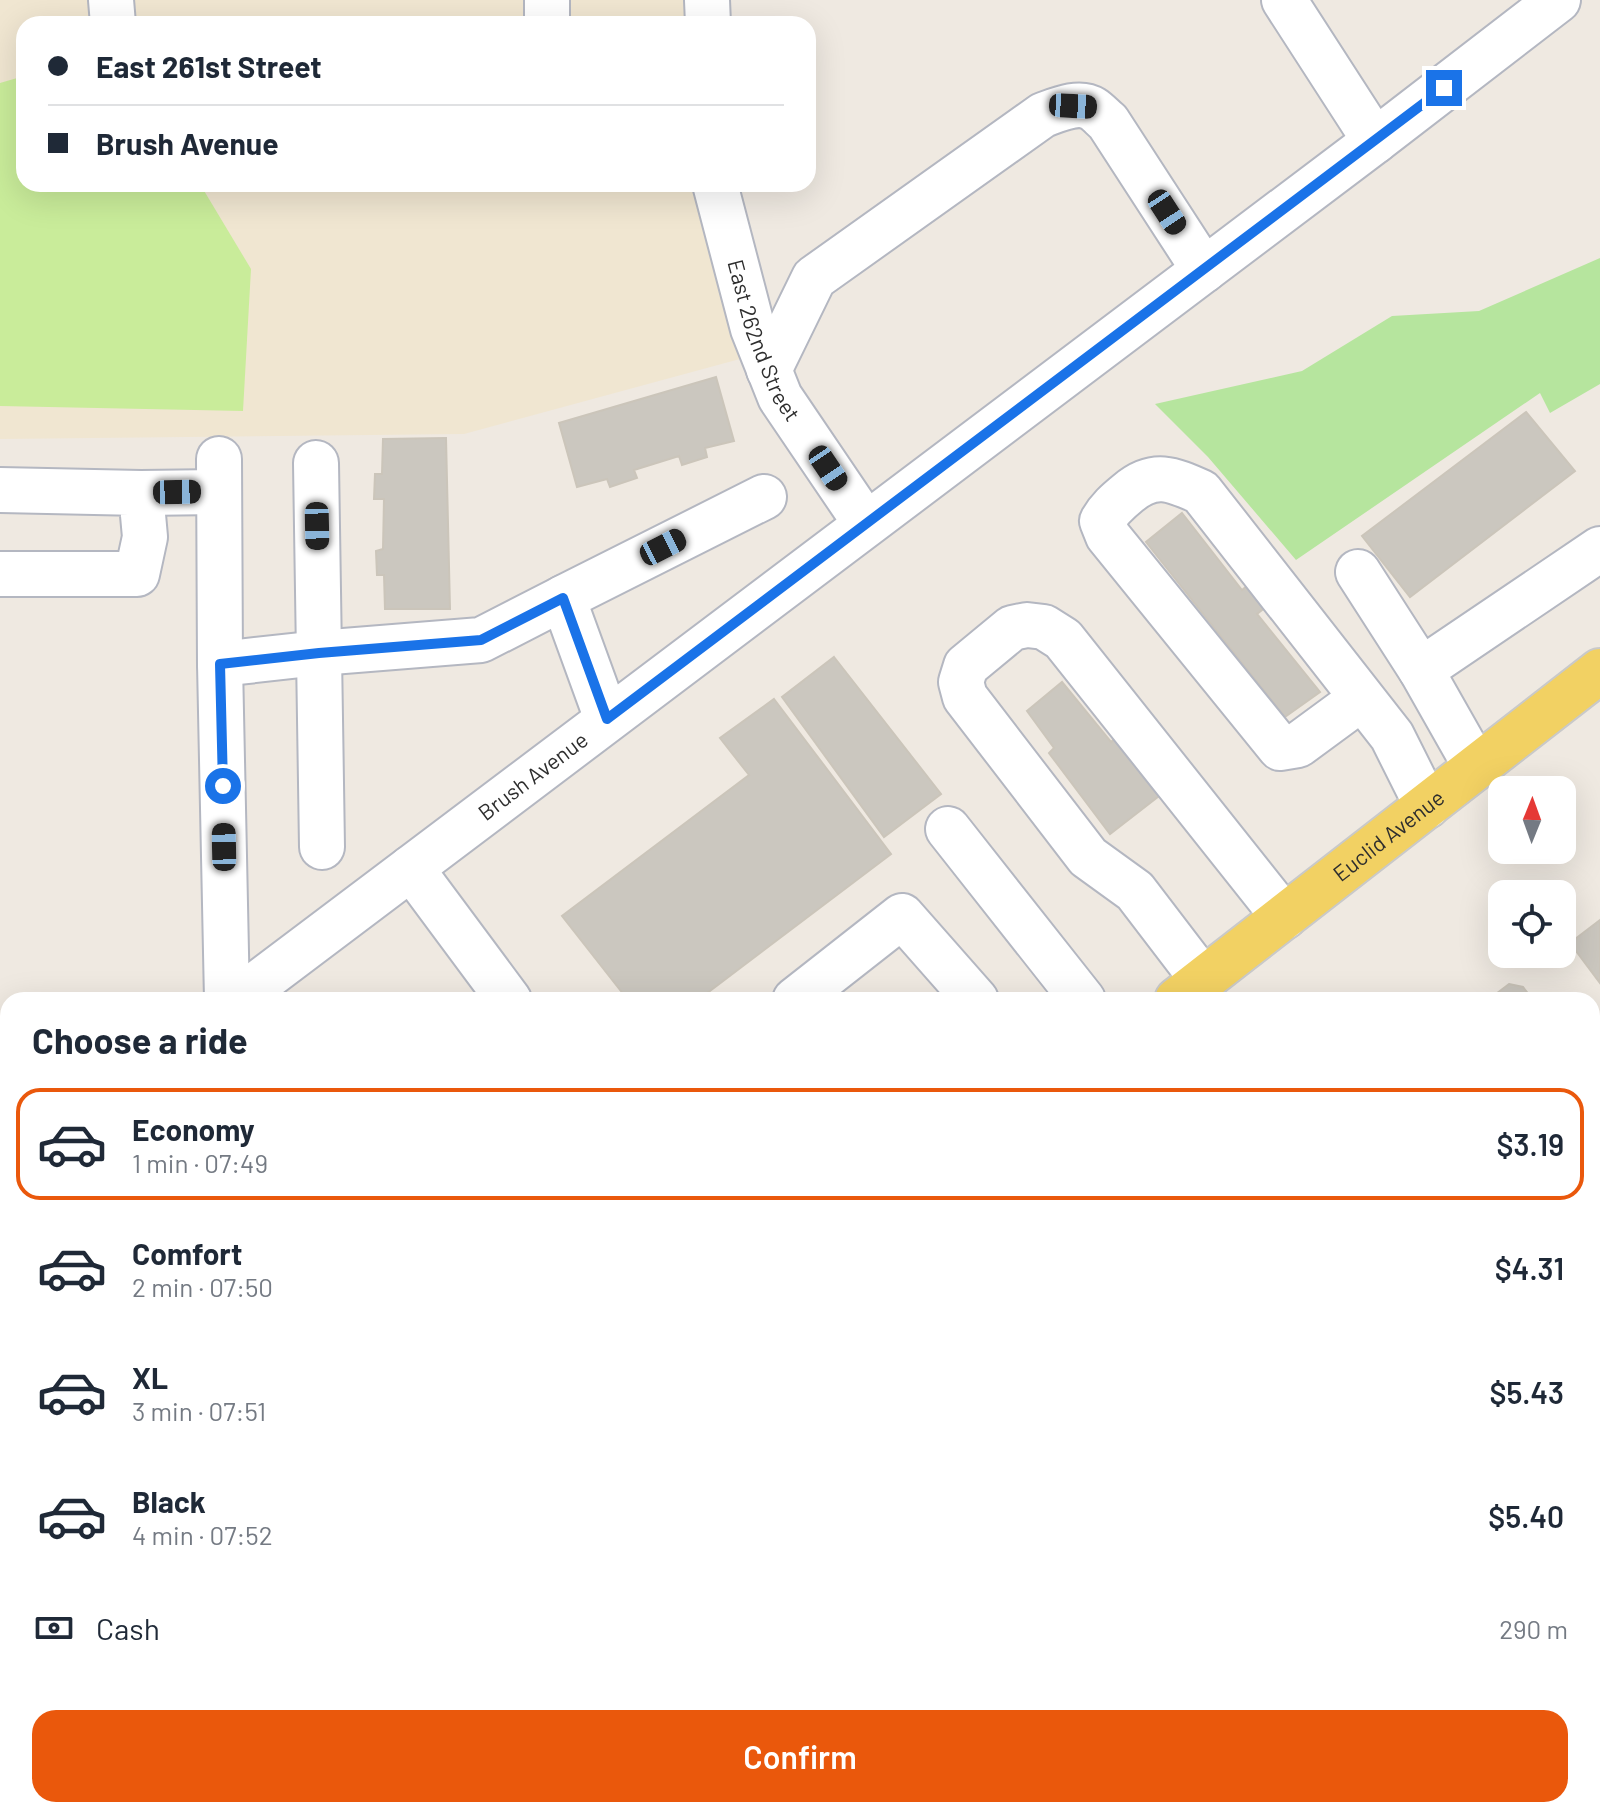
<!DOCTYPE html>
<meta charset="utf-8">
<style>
:root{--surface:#fff;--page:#f6f6f7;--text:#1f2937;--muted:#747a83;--line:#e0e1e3;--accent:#ea580c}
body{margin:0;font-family:Barlow,sans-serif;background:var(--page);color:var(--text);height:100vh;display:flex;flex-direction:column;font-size:30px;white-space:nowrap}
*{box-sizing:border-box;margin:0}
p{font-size:26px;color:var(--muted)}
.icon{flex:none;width:44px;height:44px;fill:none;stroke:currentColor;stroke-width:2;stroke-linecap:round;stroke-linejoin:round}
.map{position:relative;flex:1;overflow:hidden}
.sheet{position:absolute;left:0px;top:992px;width:1600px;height:826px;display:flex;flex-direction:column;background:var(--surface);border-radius:24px 24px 0 0;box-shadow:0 8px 32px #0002}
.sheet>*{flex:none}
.banner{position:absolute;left:16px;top:16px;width:800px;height:176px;border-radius:24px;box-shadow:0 8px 32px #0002;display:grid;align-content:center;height:176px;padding:0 32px;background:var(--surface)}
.needle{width:52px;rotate:1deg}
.controls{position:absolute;left:1488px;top:776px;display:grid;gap:16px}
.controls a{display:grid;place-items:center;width:88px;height:88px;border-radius:16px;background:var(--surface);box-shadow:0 8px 32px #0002;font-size:40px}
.end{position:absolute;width:36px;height:36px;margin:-18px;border:10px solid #1a73e8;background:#fff;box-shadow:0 0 0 4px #fff}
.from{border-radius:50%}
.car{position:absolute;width:24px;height:48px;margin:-24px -12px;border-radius:10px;box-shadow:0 0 6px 2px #0007;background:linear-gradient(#222 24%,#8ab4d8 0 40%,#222 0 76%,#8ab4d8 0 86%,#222 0)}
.banner b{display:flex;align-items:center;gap:28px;height:76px;font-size:30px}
.banner b+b{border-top:2px solid var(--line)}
.banner i{width:20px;height:20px;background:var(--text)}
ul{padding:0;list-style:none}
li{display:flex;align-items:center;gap:24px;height:112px;margin:0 16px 12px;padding:0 16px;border:4px solid transparent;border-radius:24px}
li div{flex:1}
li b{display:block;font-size:30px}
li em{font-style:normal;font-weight:600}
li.active{border-color:var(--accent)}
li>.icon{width:72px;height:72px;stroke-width:1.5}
h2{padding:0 32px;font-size:36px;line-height:96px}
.pay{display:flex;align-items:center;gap:20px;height:88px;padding:0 32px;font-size:30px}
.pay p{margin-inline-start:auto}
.primary-button{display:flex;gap:16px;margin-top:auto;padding:16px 32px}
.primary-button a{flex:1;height:92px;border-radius:24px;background:var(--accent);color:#fff;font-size:32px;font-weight:600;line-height:92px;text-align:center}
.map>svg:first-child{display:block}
.industrial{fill:#e3e1e8}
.education{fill:#f0e6d1}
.green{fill:#b6e59e}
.pitch{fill:#c9ec9a}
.building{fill:#cbc7bf;stroke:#cbc5ba;stroke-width:2}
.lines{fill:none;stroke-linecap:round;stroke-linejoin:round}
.minor-casing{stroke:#b4b7c1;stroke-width:48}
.major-casing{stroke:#c9c9c9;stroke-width:48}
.minor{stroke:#fff;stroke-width:44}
.major{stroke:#f2d163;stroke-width:44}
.route{stroke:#1a73e8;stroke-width:10}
.labels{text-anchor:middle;stroke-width:7;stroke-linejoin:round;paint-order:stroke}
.street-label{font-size:22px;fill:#2e2e2e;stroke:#fff}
</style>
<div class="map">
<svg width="1600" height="1817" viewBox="0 0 1600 1817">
<rect width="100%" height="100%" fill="#efe9e1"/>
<path class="industrial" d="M1600,1258V1817H894L902,1810H1592V1264Z"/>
<path class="education" d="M0,0H707L708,24H24V184H715L762,353L464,434L0,439Z"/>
<path class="green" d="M1600,258V384L1550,413L1540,393L1296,560L1208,457L1155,404L1302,371L1392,316L1479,311Z"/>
<path class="pitch" d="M24,76V184H200L251,269L243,411L0,406V83Z"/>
<path class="building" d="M716,377L734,441L705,448L707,457L682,465L679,456L634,470L637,478L610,487L607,479L577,487L559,423Z
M1526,412L1575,471L1410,597L1362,536Z
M446,438L450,609H385L384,575H377L376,551L383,549L384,499H374L375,474H382L383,439Z
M1182,513L1242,590L1253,581L1271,603L1257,614L1320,692L1285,717L1146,542Z
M834,657L941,794L884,837L782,697Z
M1062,682L1111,742L1119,735L1143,766L1138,769L1159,796L1110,834L1049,753L1054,748L1027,711Z
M774,699L891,854L698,1000H628L562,916L749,775L720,738Z
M1600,920V983L1570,943Z
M1509,984L1523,987L1533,1000H1488Z
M1592,1079L1600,1090V1127L1592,1133Z
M589,1810H620L611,1817H595Z"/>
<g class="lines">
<g class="minor-casing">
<g id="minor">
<path d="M111,0L113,24"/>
<path d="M547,0V24"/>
<path d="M707,0L708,24"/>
<path d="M1284,0L1375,141"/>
<path id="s1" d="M715,184L753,329L780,397L866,524"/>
<path d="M769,370L814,278L1043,115C1057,110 1079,100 1093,109C1098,112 1103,118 1108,122L1204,270"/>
<path d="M219,459L220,664L227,1000"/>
<path d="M316,463L322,847"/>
<path d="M0,490L141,493L145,537L137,574H0"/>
<path d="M141,493L219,492"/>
<path d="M1358,572L1421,670L1476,767"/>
<path d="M220,664L319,653L481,640L563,598"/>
<path d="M1421,670L1600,549"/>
<path d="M1362,698L1298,745L1280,748L1108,536L1102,521C1109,509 1117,502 1128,493C1154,471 1172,479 1201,492L1392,736L1427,806"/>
<path d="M607,719L563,598L764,497"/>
<path d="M948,829L1083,1000"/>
<path d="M411,868L509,1000"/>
<path d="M1203,980L1135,891L1088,857L965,697L961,682L966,666L1012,628L1027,625L1044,627L1063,639L1284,917"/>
<path id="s2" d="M236,1000L1375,141L1558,0"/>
<path d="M795,1000L902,916L976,1000"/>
<path d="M0,1150H8"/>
<path d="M0,1264L8,1261"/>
<path d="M0,1373L8,1393"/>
<path d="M0,1571L8,1565"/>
<path d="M0,1705L8,1698"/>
<path d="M399,1810L404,1817"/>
<path d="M663,1810L668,1817"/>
</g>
</g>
<g class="major-casing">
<g id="major">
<path id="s3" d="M1177,1000L1600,671"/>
<path d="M0,1752L8,1762"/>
<path d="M46,1810L52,1817"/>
<path d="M136,1817L144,1810"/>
</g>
</g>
<use href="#minor" class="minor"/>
<use href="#major" class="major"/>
</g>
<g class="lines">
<path class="route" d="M223,786L220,664L319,653L481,640L563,598L607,719L1444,88"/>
</g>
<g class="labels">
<g class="street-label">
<text dy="8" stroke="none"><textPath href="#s1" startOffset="164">East 262nd Street</textPath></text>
<text dy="8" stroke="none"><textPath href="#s2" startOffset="372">Brush Avenue</textPath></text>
<text dy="8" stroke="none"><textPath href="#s3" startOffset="268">Euclid Avenue</textPath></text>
</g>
</g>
</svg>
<div class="controls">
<a><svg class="needle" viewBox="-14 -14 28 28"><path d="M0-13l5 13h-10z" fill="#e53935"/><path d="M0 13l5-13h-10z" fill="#747a83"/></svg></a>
<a><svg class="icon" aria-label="locate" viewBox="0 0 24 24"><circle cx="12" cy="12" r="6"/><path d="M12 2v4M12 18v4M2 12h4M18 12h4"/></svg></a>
</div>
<i class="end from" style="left:223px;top:786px"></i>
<i class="end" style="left:1444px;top:88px"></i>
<i class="car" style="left:1073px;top:106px;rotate:93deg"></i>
<i class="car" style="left:1167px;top:212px;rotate:147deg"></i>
<i class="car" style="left:828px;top:468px;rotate:146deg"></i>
<i class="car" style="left:177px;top:492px;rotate:89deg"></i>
<i class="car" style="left:317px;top:526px;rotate:179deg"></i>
<i class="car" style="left:663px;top:547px;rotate:63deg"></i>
<i class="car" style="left:224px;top:847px;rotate:359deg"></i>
<div class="banner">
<b><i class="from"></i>East 261st Street</b>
<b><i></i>Brush Avenue</b>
</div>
<section class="sheet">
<h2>Choose a ride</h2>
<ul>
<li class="active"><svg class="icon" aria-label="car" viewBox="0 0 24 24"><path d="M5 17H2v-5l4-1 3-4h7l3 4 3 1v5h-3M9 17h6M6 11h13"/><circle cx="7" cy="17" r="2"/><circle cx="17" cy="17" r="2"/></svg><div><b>Economy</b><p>1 min · 07:49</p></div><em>$3.19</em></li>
<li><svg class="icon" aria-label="car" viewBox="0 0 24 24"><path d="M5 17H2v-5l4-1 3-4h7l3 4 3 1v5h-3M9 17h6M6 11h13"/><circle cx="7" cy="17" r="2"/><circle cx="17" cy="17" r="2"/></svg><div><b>Comfort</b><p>2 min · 07:50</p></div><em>$4.31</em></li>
<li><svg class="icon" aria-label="car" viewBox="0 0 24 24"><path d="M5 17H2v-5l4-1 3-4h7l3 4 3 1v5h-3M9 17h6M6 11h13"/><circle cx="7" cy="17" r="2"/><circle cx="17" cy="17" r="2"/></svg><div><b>XL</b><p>3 min · 07:51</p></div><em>$5.43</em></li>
<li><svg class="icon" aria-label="car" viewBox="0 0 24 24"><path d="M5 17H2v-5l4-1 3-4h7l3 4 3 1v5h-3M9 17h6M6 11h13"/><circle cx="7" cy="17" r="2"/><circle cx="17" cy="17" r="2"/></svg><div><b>Black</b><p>4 min · 07:52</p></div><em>$5.40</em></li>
</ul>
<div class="pay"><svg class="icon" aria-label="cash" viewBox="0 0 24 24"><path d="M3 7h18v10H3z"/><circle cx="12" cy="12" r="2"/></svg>Cash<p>290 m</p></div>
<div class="primary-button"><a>Confirm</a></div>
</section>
</div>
